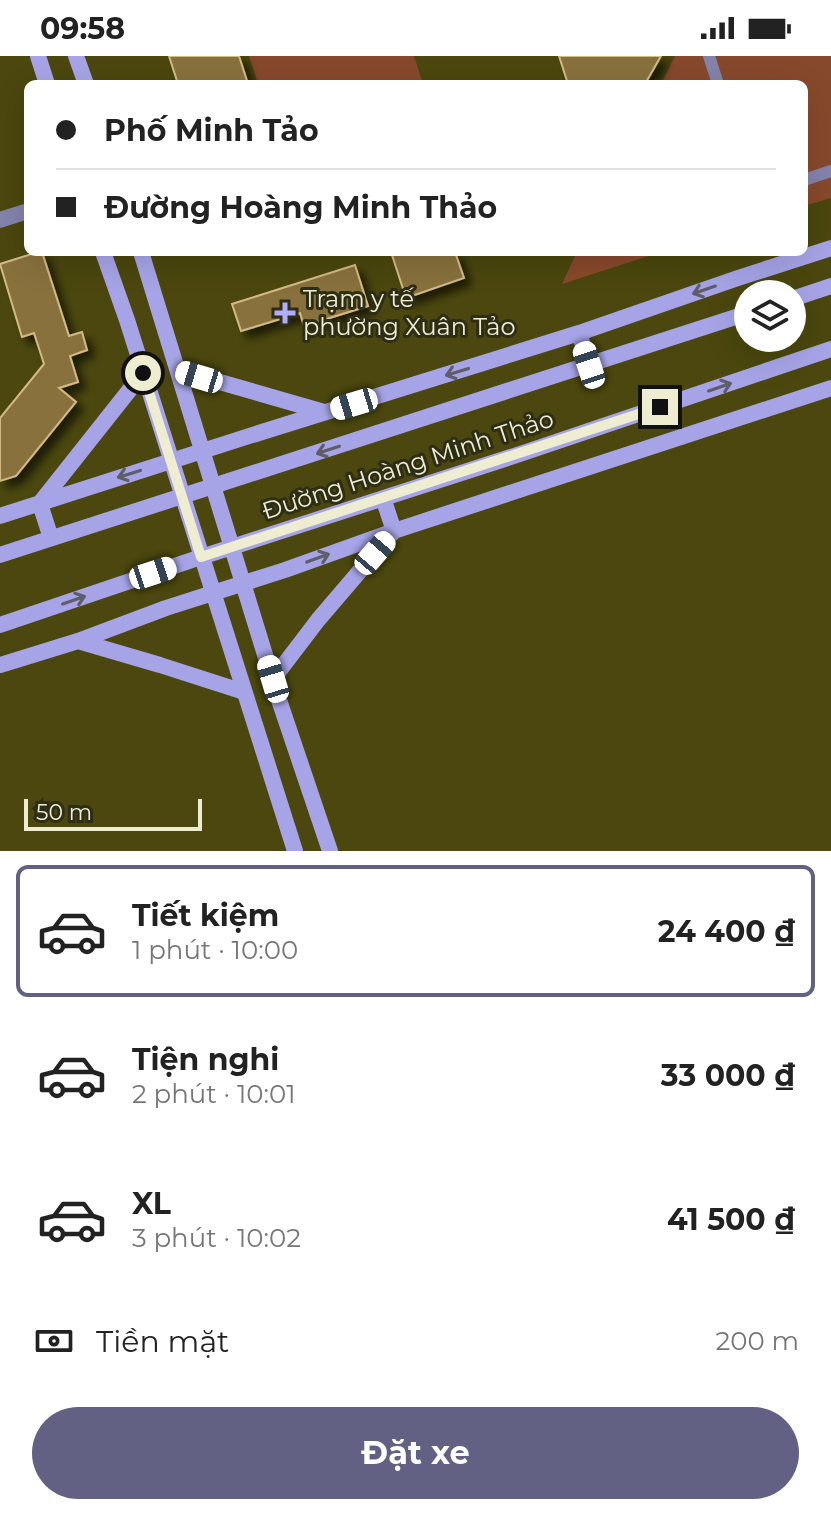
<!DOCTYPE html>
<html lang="vi">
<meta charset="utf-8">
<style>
:root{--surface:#fff;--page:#f2f2f2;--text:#222;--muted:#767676;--line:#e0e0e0;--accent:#626183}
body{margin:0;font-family:Montserrat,sans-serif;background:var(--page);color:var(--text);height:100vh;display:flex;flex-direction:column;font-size:30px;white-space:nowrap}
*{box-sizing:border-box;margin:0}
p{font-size:26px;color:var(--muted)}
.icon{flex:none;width:44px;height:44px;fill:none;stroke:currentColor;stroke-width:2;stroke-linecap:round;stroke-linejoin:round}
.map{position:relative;height:795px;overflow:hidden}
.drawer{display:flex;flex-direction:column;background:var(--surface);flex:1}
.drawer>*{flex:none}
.guide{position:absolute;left:24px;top:24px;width:784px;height:176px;border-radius:12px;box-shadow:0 8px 32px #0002;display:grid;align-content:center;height:176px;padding:0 32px;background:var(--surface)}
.controls{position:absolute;left:734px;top:224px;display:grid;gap:16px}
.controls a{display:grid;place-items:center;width:72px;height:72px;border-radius:50%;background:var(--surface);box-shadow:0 8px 32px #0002;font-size:40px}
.scale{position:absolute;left:24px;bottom:20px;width:178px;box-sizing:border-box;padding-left:8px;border:4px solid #efedd1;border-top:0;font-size:22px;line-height:28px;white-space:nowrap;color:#efedd1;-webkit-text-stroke:6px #2e2d16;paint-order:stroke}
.end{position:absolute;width:36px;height:36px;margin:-18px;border:10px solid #efedd1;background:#111;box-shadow:0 0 0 4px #111}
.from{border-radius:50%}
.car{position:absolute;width:24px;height:48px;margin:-24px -12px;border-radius:10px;box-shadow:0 0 6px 2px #0007;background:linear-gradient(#fff 24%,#345 0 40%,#fff 0 76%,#345 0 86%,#fff 0)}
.guide b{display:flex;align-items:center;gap:28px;height:76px;font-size:30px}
.guide b+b{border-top:2px solid var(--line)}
.guide i{width:20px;height:20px;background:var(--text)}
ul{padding:14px 0 0;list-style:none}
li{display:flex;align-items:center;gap:24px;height:132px;margin:0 16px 12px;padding:0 16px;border:4px solid transparent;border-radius:12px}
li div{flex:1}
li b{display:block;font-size:30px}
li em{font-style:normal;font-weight:700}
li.current{border-color:var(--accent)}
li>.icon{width:72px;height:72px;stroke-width:1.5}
.pay{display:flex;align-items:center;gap:20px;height:88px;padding:0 32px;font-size:30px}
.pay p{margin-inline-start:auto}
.action{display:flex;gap:16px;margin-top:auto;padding:16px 32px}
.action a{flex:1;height:92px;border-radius:48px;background:var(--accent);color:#fff;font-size:32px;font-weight:700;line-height:92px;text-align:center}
.status{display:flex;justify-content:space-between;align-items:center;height:56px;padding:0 40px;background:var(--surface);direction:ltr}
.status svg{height:22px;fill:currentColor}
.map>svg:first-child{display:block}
.green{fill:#87492c}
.building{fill:#88713e;stroke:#d3ba85;stroke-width:2;filter:url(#shadow)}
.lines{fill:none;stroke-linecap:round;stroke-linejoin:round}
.lane{stroke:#8383ac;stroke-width:12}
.street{stroke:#8383ac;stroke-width:16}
.secondary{stroke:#a6a4e6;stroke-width:16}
.oneway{stroke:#5e5d69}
.route{stroke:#efedd1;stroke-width:10}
.poi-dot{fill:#b0aefa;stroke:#2e2d16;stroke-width:3}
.labels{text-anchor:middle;stroke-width:6;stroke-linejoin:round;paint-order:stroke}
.poi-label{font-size:24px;fill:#efedd1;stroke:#2e2d16;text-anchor:start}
.street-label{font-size:24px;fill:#efedd1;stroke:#2e2d16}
</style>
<div class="status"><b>09:58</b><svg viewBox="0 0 49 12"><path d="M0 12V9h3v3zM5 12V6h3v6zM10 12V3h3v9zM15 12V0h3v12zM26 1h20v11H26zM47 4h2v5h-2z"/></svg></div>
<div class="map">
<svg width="831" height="795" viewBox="0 0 831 795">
<defs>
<filter id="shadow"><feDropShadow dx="7" dy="7" stdDeviation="4" flood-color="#0009"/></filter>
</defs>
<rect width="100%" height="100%" fill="#4b470e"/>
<path class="green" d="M249,0H414L423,28H258Z
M675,0H831V142L804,150V28H661Z
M577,196H661L562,228Z"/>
<path class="building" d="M169,0H239L248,28H178Z
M559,0H661L645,28H568Z
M38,196H42L69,280L82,276L87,294L70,300L78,326L59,332L76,346L16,420L0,425V362L44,308L34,277L22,281L0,208Z
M391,196H455L464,222L406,242Z
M355,209L368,250L304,270L300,257L241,275L232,248Z"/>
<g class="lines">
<path class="lane" d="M709,0L718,28
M804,124L831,115"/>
<path class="street" d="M0,164L28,155"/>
<path class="secondary" d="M38,0L47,28
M76,0L86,28
M103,196L127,264L295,795
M141,196L278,641L330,795
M792,243L831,230
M579,277L589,309
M178,314L324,356
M40,447L143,317
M40,448L51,482
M0,460L246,381L579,277L738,222L831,192
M0,499L748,257
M0,569L201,501L517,399L831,293
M78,585L160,609L244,636
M0,609L78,585L166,552L285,514L394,475L831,332
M273,623L318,564L394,475L383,442"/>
</g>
<defs><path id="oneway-shaft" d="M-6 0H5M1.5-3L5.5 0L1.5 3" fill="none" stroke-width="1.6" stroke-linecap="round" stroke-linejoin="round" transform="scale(2)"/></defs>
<g class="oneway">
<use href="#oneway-shaft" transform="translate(704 234) rotate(161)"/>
<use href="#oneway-shaft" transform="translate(457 316) rotate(163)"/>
<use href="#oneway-shaft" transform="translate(720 331) rotate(-19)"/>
<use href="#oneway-shaft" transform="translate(328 394) rotate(162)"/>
<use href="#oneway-shaft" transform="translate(129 418) rotate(163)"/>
<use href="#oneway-shaft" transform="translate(318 502) rotate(-20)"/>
<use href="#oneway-shaft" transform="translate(74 544) rotate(-19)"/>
</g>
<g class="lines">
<path class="route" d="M143,317L201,501L660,351"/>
</g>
<path class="poi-dot" d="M281 245h8v8h8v8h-8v8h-8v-8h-8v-8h8z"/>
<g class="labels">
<g class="poi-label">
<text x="303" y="251">Trạm y tế<tspan x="303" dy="28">phường Xuân Tảo</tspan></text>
</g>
<g class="street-label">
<text transform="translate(408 409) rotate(-18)" y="8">Đường Hoàng Minh Thảo</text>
</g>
</g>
</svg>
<div class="controls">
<a><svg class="icon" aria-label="layers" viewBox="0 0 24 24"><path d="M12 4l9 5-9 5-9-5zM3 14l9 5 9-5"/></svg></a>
</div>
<div class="scale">50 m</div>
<i class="end from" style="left:143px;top:317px"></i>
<i class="end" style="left:660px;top:351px"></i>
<i class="car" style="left:589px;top:309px;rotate:342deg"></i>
<i class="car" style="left:199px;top:321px;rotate:287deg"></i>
<i class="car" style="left:354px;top:348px;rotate:253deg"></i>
<i class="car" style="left:375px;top:497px;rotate:41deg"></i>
<i class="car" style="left:153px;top:517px;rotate:72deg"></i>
<i class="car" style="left:273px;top:623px;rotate:343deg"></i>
<div class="guide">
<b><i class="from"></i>Phố Minh Tảo</b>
<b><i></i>Đường Hoàng Minh Thảo</b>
</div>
</div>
<section class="drawer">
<ul>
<li class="current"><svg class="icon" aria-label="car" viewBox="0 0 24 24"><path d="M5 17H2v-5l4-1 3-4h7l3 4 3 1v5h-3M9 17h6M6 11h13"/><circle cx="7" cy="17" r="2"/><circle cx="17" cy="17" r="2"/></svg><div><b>Tiết kiệm</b><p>1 phút · 10:00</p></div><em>24 400 ₫</em></li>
<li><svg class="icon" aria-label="car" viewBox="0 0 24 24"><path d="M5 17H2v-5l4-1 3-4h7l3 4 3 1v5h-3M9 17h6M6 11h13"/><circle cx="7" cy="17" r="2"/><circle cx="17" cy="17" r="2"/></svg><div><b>Tiện nghi</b><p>2 phút · 10:01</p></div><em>33 000 ₫</em></li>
<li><svg class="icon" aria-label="car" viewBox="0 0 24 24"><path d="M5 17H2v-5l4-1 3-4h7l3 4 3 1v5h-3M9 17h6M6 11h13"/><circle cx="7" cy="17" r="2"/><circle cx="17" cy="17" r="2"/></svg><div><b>XL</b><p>3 phút · 10:02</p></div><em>41 500 ₫</em></li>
</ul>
<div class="pay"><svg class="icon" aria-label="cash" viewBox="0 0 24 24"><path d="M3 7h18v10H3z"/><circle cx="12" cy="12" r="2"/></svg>Tiền mặt<p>200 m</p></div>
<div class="action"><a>Đặt xe</a></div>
</section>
